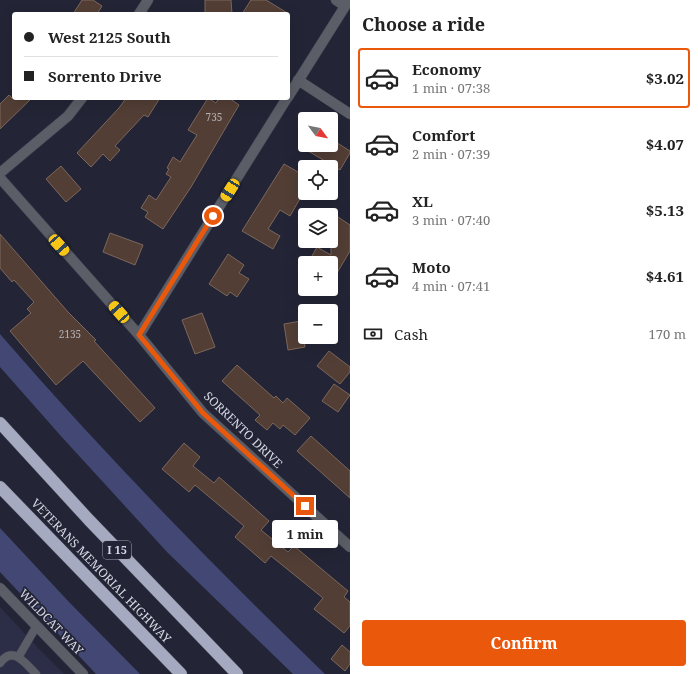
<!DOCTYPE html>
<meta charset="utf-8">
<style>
:root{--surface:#fff;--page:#f6f6f6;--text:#222;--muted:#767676;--line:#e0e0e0;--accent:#ea580c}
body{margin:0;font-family:"Noto Serif",serif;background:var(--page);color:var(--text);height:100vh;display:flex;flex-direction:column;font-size:15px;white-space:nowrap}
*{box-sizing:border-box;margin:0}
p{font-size:13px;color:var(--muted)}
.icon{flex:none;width:22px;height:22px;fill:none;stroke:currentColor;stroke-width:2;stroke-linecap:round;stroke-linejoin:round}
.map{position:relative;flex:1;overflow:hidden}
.panel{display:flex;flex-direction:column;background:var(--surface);width:348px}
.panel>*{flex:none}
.hud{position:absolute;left:12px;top:12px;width:278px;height:88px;border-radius:4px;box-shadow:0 4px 16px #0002;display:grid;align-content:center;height:88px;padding:0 12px;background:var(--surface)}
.needle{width:26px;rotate:122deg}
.tools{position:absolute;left:298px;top:112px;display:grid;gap:8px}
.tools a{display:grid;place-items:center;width:40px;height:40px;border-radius:4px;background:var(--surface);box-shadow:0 4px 16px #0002;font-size:20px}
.end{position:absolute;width:18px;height:18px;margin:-9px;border:5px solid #ea580c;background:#fff;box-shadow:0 0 0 2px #fff}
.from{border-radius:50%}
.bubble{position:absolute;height:28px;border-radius:4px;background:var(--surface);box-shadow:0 4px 16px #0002;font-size:13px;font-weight:700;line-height:28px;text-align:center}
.car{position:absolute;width:12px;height:24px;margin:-12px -6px;border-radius:5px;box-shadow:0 0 3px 1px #0007;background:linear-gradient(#f5c518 24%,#345 0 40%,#f5c518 0 76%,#345 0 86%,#f5c518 0)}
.hud b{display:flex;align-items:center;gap:14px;height:38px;font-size:15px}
.hud b+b{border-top:1px solid var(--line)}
.hud i{width:10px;height:10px;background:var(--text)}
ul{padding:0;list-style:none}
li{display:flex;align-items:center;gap:12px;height:60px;margin:0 8px 6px;padding:0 4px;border:2px solid transparent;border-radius:4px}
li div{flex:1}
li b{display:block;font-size:15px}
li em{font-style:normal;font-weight:700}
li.active{border-color:var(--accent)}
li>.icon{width:36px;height:36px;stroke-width:1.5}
h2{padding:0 12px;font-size:18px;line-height:48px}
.pay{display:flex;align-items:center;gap:10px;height:44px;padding:0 12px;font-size:15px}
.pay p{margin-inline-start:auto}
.primary-button{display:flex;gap:8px;margin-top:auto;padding:8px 12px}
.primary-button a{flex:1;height:46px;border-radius:4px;background:var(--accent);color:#fff;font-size:16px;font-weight:700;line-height:46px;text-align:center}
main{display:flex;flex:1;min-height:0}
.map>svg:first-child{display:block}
.built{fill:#2b2e46}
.green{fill:#424773}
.building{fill:#523e35;stroke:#7d675c}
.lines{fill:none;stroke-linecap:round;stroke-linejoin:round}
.service-casing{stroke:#404252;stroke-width:9}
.minor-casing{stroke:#404252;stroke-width:11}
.tertiary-casing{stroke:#404252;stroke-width:11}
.motorway-casing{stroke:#404252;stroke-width:13}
.service{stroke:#5c5e67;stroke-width:8}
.minor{stroke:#5c5e67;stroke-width:10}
.tertiary{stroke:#5c5e67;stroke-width:10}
.motorway{stroke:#a6aac0;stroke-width:12}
.route{stroke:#ea580c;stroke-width:5}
.labels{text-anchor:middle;stroke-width:3.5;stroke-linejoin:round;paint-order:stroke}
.number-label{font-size:10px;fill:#b5b2b8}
.shield{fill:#232536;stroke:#a0a3b0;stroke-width:1}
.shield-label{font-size:11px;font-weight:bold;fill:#d6d9e4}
.street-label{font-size:12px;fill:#d6d9e4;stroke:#232536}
</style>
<main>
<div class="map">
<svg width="350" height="674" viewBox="0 0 350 674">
<rect width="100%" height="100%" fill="#232536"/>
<path class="built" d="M0,607L39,649L64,674H0Z"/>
<path class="green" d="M0,334C103,453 212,565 325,674H293L167,552L60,435L0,367Z
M0,528L69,602L140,674H96L0,572Z"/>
<path class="building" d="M82,0H93L102,6L97,14H73Z
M205,0H231L232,14H205Z
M251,0H266L289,14H242Z
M9,95L12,98H32L0,129V104Z
M126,98H160L148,117L144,115L115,146L120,150L110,161L103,154L91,167L77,153L119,108Z
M208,98L216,103L219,98H229L239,105L191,187L163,229L145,217L148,212L141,208L149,195L156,200L171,177L166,174L169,169L167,168L173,157L180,162L197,135L188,130Z
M331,139L350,151V153L340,170L298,145H331Z
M284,164L305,176V190L290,216L280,210L268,229L280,236L273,249L242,231Z
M61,166L81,189L66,202L46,179Z
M338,217L350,225V251L331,283V263H308L317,247L331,255V227Z
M110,233L143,245L135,265L103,252Z
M0,234L68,312L96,340L94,341L155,408L140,422L83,361L56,385L10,331L31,313L27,309L34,302L14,280L12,282L0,268Z
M228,254L244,265L239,273L249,279L237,297L230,292L227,296L209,284Z
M202,313L215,347L195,354L182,320Z
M301,321L305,347L288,350L284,324Z
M329,351L350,367V372L340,384L317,366Z
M237,365L274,398L276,396L283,403L287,398L310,418L295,435L283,425L280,429L273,423L267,430L255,420L260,415L222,381Z
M334,384L350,395L338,412L322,401Z
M311,436L350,471V498L297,451Z
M184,443L200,457L193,466L214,483L219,477L269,521L261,530L288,552L294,546L348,591L344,597L350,602V626L344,633L314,609L323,598L271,556L265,563L235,537L244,526L195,485L189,492L162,469Z
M342,645L350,652V664L345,671L331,659Z"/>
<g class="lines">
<g class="service-casing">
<path id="service" d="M19,656L36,627
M0,663C13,645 25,663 36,674"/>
</g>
<g class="minor-casing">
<path id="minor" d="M336,0L345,6
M139,14L148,0
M298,80L350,114
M288,97L349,0
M0,173L68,116L82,98
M0,178L139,335L203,413L350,547
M139,335L287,98"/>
</g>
<g class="tertiary-casing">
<path id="tertiary" d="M0,588L83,674"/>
</g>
<g class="motorway-casing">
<path id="motorway" d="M0,423L89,520L237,674
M0,487L181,674"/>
</g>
<use href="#service" class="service"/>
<use href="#minor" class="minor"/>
<use href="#tertiary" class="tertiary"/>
<use href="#motorway" class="motorway"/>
</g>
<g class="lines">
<path class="route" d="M213,216L139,335L203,413L305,506"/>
</g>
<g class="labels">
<g class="number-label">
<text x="214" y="121">735</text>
<text x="70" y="338">2135</text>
</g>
<rect class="shield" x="103" y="541" width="28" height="18" rx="3"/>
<g class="shield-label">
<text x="117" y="554">I 15</text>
</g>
<g class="street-label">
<text transform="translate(243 430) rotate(44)" y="4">SORRENTO DRIVE</text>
<text transform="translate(101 571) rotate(46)" y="4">VETERANS MEMORIAL HIGHWAY</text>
<text transform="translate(51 622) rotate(46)" y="4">WILDCAT WAY</text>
</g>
</g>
</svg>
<div class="tools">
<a><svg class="needle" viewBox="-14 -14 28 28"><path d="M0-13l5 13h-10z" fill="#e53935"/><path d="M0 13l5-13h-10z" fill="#767676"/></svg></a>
<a><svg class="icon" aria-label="locate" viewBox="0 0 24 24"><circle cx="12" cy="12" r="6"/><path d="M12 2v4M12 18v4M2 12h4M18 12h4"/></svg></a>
<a><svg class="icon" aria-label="layers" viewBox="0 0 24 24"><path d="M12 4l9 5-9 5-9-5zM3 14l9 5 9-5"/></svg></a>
<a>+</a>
<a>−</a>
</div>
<i class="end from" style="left:213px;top:216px"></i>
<i class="end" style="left:305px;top:506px"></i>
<div class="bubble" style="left:272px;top:520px;width:66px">1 min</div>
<i class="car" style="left:230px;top:190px;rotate:212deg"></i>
<i class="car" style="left:59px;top:245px;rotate:138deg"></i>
<i class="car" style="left:119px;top:312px;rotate:319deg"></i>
<div class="hud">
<b><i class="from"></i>West 2125 South</b>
<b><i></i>Sorrento Drive</b>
</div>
</div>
<section class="panel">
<h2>Choose a ride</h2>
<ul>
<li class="active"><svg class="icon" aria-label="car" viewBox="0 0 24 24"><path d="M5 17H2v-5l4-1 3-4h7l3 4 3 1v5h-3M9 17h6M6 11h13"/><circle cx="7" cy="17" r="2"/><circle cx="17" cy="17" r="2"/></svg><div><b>Economy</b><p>1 min · 07:38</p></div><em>$3.02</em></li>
<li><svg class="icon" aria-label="car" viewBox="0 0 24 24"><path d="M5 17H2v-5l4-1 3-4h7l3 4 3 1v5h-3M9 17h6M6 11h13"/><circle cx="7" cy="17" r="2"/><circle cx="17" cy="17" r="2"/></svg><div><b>Comfort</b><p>2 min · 07:39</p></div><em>$4.07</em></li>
<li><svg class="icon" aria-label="car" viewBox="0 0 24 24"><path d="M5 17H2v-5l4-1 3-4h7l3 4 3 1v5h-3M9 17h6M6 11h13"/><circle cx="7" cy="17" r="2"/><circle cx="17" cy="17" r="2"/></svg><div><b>XL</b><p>3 min · 07:40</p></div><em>$5.13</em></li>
<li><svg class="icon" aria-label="car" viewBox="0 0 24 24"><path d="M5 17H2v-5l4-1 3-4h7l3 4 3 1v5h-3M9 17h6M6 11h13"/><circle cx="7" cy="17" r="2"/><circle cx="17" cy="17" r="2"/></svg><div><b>Moto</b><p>4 min · 07:41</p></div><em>$4.61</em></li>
</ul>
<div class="pay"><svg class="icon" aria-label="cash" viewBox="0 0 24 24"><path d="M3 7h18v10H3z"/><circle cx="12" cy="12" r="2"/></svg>Cash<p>170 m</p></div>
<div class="primary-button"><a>Confirm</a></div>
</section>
</main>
